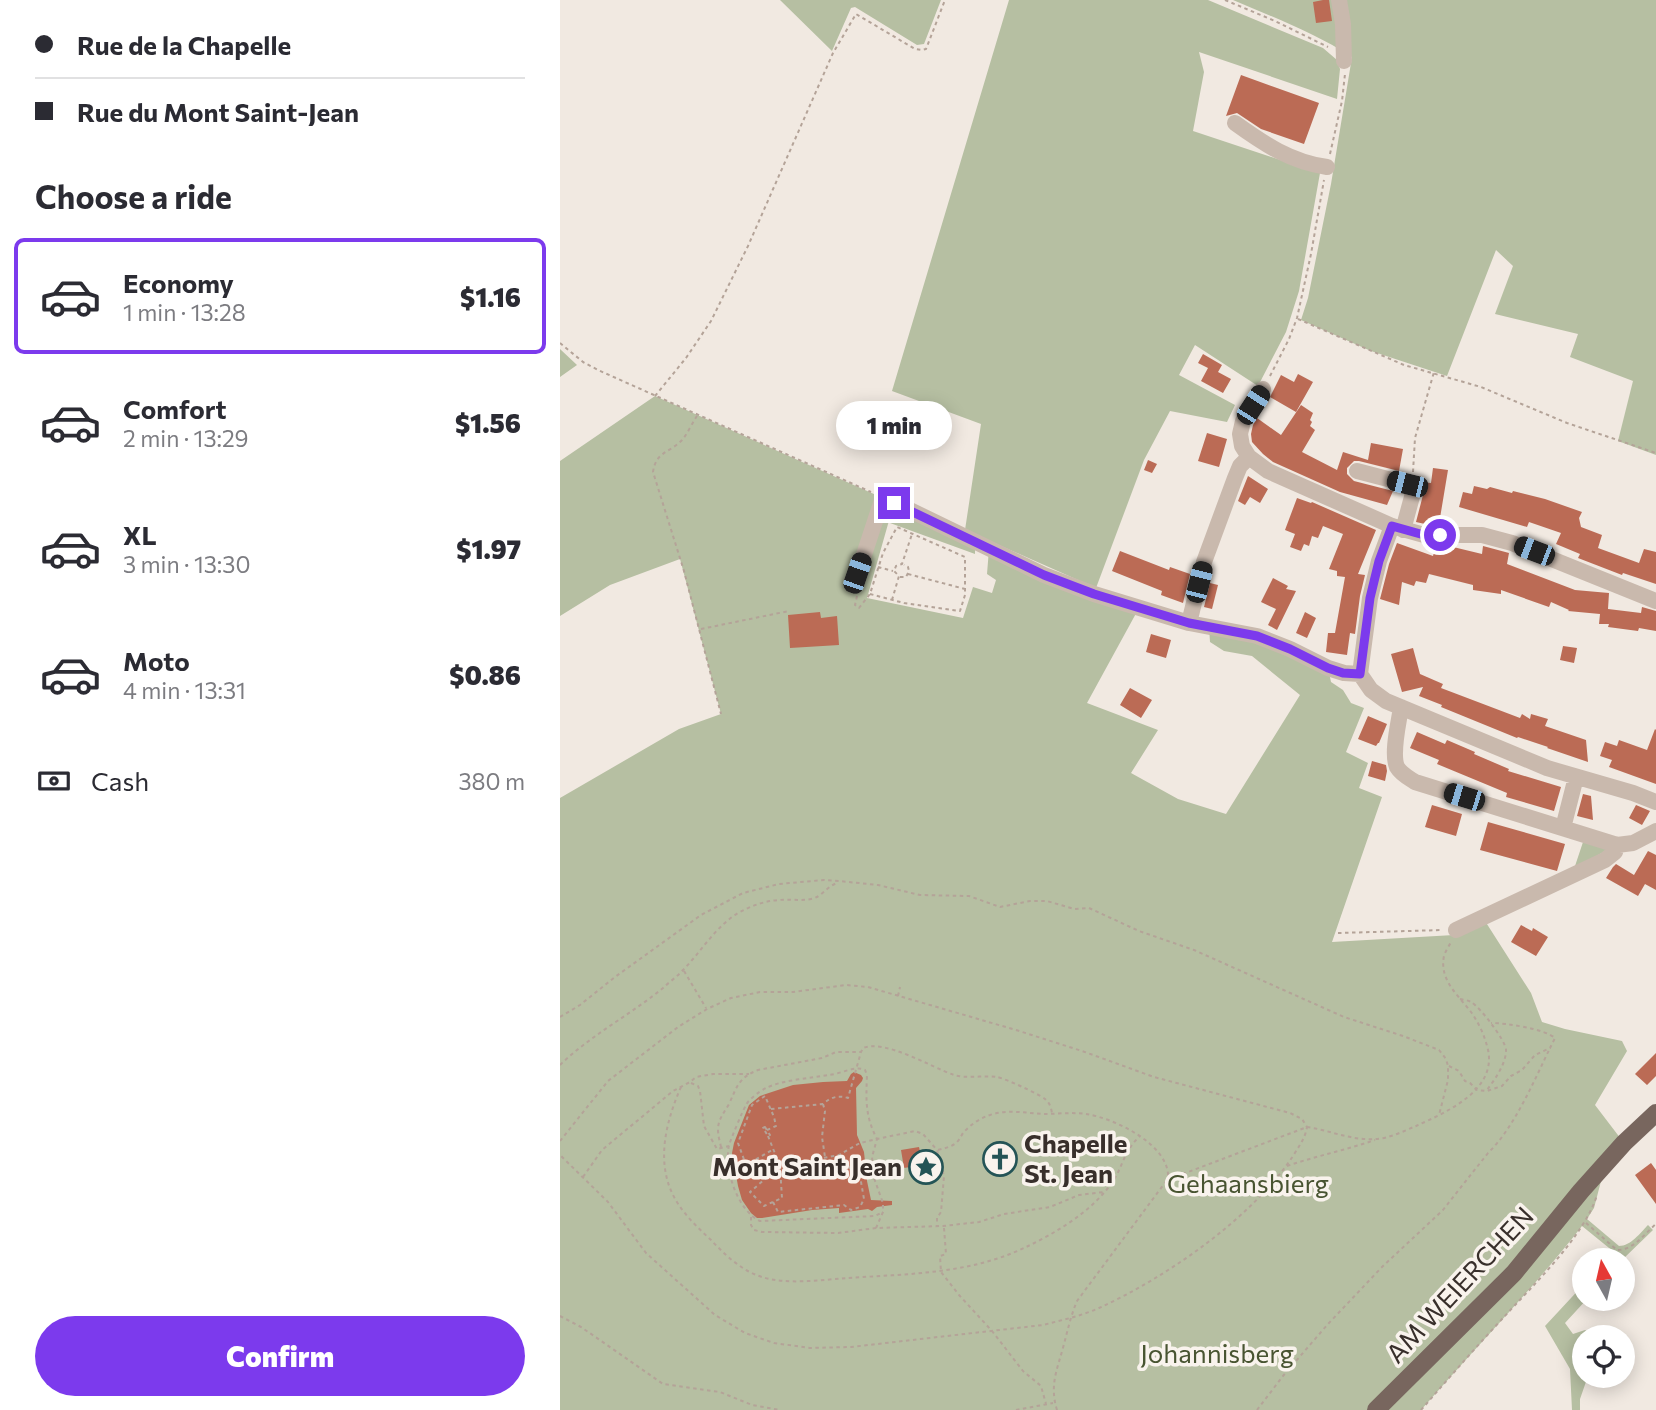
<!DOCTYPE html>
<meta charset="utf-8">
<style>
:root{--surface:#fff;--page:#f7f7f7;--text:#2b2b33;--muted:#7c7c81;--line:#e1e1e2;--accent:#7c3aed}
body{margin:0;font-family:Commissioner,sans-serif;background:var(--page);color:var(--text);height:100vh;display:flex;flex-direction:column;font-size:26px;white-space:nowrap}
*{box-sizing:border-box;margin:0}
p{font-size:23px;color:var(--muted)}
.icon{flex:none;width:38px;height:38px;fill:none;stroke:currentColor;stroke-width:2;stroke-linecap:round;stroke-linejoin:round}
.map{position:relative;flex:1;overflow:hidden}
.drawer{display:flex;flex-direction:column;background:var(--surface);width:560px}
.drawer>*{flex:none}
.top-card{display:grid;align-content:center;height:154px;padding:0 35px;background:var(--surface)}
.needle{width:46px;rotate:352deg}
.buttons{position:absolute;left:1012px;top:1248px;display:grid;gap:14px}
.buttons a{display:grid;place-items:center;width:63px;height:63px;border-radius:50%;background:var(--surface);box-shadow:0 4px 18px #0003;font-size:35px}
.end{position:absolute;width:32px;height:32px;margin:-16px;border:9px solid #7c3aed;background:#fff;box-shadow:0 0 0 4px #fff}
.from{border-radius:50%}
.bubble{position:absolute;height:49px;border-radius:24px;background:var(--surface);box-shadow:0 4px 18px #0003;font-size:23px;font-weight:800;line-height:49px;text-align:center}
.car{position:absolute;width:21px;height:42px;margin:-21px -10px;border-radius:9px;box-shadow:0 0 5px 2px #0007;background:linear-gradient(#222 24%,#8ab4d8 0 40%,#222 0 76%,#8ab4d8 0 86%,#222 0)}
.top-card b{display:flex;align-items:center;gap:24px;height:66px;font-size:26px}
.top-card b+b{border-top:2px solid var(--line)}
.top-card i{width:18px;height:18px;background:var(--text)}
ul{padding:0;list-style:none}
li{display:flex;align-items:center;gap:21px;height:116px;margin:0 14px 10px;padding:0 21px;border:4px solid transparent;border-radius:10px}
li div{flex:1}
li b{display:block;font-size:26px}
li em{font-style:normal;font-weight:800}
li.active{border-color:var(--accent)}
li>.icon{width:63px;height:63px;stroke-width:1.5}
h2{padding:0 35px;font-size:32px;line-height:84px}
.pay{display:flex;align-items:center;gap:18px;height:77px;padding:0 35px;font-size:26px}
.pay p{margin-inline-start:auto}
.cta{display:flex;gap:14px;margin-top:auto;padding:14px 35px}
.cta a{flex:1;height:80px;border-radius:42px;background:var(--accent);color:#fff;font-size:28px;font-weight:800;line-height:80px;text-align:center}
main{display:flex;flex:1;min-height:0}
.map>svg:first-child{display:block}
.green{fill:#b6bfa2}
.building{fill:#bb6b55}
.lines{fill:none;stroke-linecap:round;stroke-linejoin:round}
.path{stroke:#b4a398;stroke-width:2;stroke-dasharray:3.5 3.5;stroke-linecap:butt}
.minor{stroke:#c9b9ad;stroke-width:16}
.major{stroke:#78665e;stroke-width:18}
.route{stroke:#7c3aed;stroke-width:9}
.labels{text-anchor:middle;stroke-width:7;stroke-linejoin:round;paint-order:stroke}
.poi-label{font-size:26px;font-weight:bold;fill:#382f2b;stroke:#f9f3ed;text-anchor:start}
.park-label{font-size:26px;fill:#485431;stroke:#f9f3ed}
.street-label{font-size:26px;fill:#382f2b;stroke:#f9f3ed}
</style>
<main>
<section class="drawer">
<div class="top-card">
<b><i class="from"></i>Rue de la Chapelle</b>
<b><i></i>Rue du Mont Saint-Jean</b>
</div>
<h2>Choose a ride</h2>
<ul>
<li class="active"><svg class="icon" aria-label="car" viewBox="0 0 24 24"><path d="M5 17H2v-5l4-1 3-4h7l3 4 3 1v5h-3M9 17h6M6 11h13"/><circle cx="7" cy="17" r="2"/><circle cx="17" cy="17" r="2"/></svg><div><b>Economy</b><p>1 min · 13:28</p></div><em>$1.16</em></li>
<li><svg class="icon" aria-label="car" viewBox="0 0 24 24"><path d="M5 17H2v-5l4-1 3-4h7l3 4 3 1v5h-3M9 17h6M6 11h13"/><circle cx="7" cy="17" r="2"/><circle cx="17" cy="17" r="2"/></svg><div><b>Comfort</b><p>2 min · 13:29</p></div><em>$1.56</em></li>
<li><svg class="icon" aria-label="car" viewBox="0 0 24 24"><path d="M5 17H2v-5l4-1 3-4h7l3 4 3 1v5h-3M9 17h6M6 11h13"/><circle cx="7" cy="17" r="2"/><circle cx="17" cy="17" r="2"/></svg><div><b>XL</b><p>3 min · 13:30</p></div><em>$1.97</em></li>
<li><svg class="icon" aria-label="car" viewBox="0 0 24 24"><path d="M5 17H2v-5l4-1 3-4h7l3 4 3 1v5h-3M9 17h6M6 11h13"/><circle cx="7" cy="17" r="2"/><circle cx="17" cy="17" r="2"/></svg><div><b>Moto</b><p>4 min · 13:31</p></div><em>$0.86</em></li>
</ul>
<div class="pay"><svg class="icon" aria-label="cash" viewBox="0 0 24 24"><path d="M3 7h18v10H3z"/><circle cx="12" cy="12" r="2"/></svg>Cash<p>380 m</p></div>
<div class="cta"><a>Confirm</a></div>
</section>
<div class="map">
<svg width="1096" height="1410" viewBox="0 0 1096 1410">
<rect width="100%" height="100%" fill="#f1e9e1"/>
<path class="green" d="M220,0H381L364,44L357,45L295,7L291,8L272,51Z
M449,0H648L763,48L777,60L780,69L777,99L639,52L644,72L633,131L760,173L739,291L726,332L698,386L635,345L619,375L675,405L667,422L610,411L584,460L536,588L405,530L421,424L332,391Z
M673,0H1096V455L1058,441L1073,381L1010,357L1018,334L935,314L953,266L936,250L887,376L811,351L741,320L748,298L771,184L792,57C755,33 713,17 673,0Z
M0,349L17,365L0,377Z
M95,396L334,503L307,598L403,618L413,587L432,593L436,580L427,574L429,549L579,608L527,703L598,730L571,773L618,799L666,814L740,695L692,656L664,651L650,642L649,627L768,668L771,682L783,690L791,703L804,708L786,752L808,763L799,788L822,797L772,942L894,935L925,921L971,993L982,1022L1005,1029L1062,1041L1067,1051L1035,1105L1064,1143L1046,1162L1034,1208L1027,1219L1059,1246C1071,1246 1080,1233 1088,1225L1093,1230L1062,1260H1054L1061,1256L1054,1252L1022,1226C972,1290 915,1348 861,1410H0V798L119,729L161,714L120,559L50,585L0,616V461Z
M334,508L415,544V554L330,523Z
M1024,839L1044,845L1047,850L1014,869Z
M1024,1284V1298L1027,1299L1005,1323L1013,1334L1025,1330L1040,1337H1024V1376H1028L1020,1399V1410H1012L1010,1369L985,1326Z"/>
<path class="building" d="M763,0H769L772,21L756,23L753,2Z
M681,75L759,103L744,144L701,129L677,113L666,116Z
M643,354L662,365L658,372L671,379L663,393L641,381L648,368L638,363Z
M738,374L753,382L736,412L710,397L721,375L734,382Z
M741,405L753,413L750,420L752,422L750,426L755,430L742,452L777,470L783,452L808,460L811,443L843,449L839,471L799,461H794L787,468V474L794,481L833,491L827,505L780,492L713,462L703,454L692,442L691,434L693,425L697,418L721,435Z
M647,433L667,439L659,467L638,461Z
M588,460L597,464L592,473L584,470Z
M873,468L888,470L879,524L869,522V524H865L856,522L863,495L860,482L871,483Z
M688,476L708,489L700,503L690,497L685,505L678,501Z
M914,486L927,489L930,487L952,493L953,491L985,499L1022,512L1019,518L1021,527L1042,535L1038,548L1079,563L1084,549L1096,552V584L1063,573L1062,575L1018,558L1020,554L996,544L1001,533L969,522L967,527L899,507L903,492L912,494Z
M737,498L751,503L752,502L816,530L798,574L805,575L800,596L795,634L790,633L787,655L766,652L768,633H775L785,577L777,576V571L769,569L783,534L763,526L758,538L752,536L749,546L744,544L741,551L730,547L735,534L725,530Z
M837,543L873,556L875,549L888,552L889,546L922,554L923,546L949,553L947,564L1015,590L1049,593L1048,609L1081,613L1082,607L1096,611V631L1079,628L1078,631L1048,627L1049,624H1039L1040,614L1008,611L1009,610L991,602L989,607L941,590V594L913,590V585L869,574L866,583L856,581L854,586L842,582L839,605L820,599L829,564Z
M560,551L609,570L610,567L630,574L623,603L601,595L602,591L552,571Z
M713,578L728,586L726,589L736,591L717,630L708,625L716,609L701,602Z
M650,583L658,585L652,609L644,607Z
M260,612L261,618L277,616L279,645L230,648L228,615Z
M745,612L756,618L747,638L736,633Z
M591,634L611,640L606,658L586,652Z
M1003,646L1017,648L1014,663L1000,660Z
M853,648L860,674L883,684L881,688L960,718L962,714L970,719L971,714L988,719L985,726L1026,740L1028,762L987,748L988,747L958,737L957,738L881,707L882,705L859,696L863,687L842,692L831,654Z
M570,688L592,700L581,718L560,705Z
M808,716L827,724L819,743H818L816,746L798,739Z
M1095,729L1096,730V784L1049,767L1052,760L1040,756L1045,742L1057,746L1059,740L1087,750Z
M857,732L885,744L887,740L915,752L914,754L949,769L948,771L1001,787L994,811L946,797L947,793L877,764L879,760L850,748Z
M812,761L826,765L827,771L825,781L808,776Z
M1023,794L1031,796L1033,820L1017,816Z
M872,805L902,814L896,836L865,827Z
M1076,805L1090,811L1082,825L1069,818Z
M928,822L1005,844L997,871L920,850Z
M1088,851L1096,855V890L1085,884L1078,896L1046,878L1053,867L1056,864L1074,875Z
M961,925L972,931L973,928L988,937L976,956L951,942Z
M1096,1053V1076L1087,1085L1075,1074Z
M294,1072L301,1075L303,1078L302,1081L296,1088L297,1135L304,1152L307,1181L311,1200L332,1201V1205L317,1207L312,1211L308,1209L279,1213V1208L252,1210L202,1218H197L191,1213L182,1200L178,1186L172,1153L174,1143L189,1105L200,1096L233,1085L263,1082L287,1081L291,1074Z
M359,1147L363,1165L344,1168L341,1150Z
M442,1152L443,1154L452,1152L454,1164L445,1165V1168L428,1171L426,1155Z
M1091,1163L1096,1170V1204L1075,1175Z"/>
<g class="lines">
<path class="path" d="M665,0L715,21L768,47
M770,154L782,101L785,74
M738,319L844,365L921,387L1007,423L1096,453
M0,343L23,362L38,370L311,492
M710,376L729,339L737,318L751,254L764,180
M95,396L126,358L151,321L188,246L273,53L296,14L355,49L362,50L366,49L385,0
M137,416C132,423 128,433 122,440C110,453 96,451 93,472L124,571L161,714
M853,472L855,438L874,372
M318,567L333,571
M348,574L405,589
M340,577H346L349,571L348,567L344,565
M310,594L344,603L400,611L405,595V559
M297,596L295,605L299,608L310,594L323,553L337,527L405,557L406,554
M332,600L339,576L334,571L336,566L342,564L352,534
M141,629L229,611
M778,933L882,930
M124,971L146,1008
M338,996L340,987
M900,999C904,1000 908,1000 911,1002C920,1007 946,1041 946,1050C946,1064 935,1079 927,1090
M0,1017L20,1005L55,977L141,915L183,893L219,884L264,880L279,881L318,885L360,895L409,896L440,907L470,901H487L514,909L529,908L579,931L634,950L784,1017L843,1036L879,1050L886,1059L888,1066V1080L879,1115
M0,1065C31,1035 70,1015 103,988C109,982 117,977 123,970C141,952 155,927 178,913C191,906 204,901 219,900C229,899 240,901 251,899C262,897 266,887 277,883
M889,1066L899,1071L905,1081L910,1083L917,1090L927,1091L942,1086L951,1076L962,1070L975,1055L990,1048L995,1038C985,1029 946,1023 931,1023
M131,1083L138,1086L140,1091L144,1126L157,1149L169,1146
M121,1087C106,1121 96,1161 113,1195C122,1213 137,1227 151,1240C165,1255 182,1271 202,1277C227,1285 261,1280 287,1278C347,1274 409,1274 464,1248C496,1233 533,1211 553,1181C560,1171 563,1158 570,1148C572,1144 576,1140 580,1136
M263,1104L265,1111L262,1137L265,1157
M211,1109L263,1104C271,1097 278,1095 288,1098L301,1052L303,1048C325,1039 371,1067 394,1075C407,1079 423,1075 437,1077C444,1078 479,1094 485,1099C490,1103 491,1108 492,1113
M205,1127L210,1135L208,1136L203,1128Z
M207,1130L216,1126L214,1117L205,1096L192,1105L178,1143L186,1165L212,1150
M208,1136L220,1166L279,1155L300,1143L317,1139L355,1131L363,1134L377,1150L384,1176L381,1212L377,1218V1226
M0,1141L48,1081L118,1027L147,1009L171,998L200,992H233L286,985L308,987L456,1030L522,1051L594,1077L730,1113L742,1119L747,1127C745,1139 739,1146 733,1156C692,1218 607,1277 539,1308C521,1316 502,1320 483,1325L291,1347L250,1348L214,1343L185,1333L155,1315L86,1253L48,1202L0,1155
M161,1147C160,1142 158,1136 158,1130C158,1119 164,1113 169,1104C177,1087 178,1078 198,1070L262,1058L276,1052H301
M378,1150C385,1148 392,1147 397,1142C400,1139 401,1136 403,1133C410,1125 420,1118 430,1115C447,1109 465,1113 483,1114C497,1114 511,1112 526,1114C554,1118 611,1145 608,1179
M220,1166L222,1198L204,1206L190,1192Z
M727,1166C756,1156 786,1150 815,1140
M23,1177L42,1150L113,1091L130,1082L136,1077L153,1074H189
M213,1202L218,1212L284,1205L291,1210L300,1207L304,1199L297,1159L289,1168L280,1161L279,1156
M191,1217V1225L194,1230L202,1232L278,1233L316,1228L383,1226L419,1222L444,1214L490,1207L519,1195L544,1192
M1026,1223L1057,1250C1074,1250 1084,1234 1096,1224
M316,1228L323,1212V1203L314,1178L312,1157L317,1139C305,1116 306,1100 307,1075L305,1070C295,1065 281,1074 269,1075C251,1078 222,1080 206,1088C200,1091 189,1099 186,1105C182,1112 171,1139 169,1145C164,1169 177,1210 200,1221L315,1216L323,1212
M384,1228L386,1254L380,1256L381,1272L399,1295L432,1331L463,1371L481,1386L486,1404
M0,1316L21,1327L103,1384L160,1392L192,1405L220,1410
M456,1410L493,1403
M497,1410C489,1384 498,1368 504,1344C508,1329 511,1315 517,1301L607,1180L747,1127C769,1130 792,1141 815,1139C828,1139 844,1131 856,1126C887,1112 940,1089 927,1046C924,1034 918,1022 911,1012C898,995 879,980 884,956C885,952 889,946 891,942
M697,1410L723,1376L768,1324L822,1267L883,1210L928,1153C954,1128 974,1081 990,1048
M861,1410C888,1379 915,1348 943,1318C973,1285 1024,1237 1037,1195"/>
<path class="minor" d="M779,0L783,24L784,61
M675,123C704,144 731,162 767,167
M703,389L683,421L680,434L682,446L689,457L708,471L832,526L864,535H922L952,543L1096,601
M797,471L847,484L851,487L853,493L843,530
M295,582L323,497L484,575L534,594L629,623L697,636L730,649L768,668L784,673L800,674
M629,623L644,562L675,478L680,466L689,457
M800,674L811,690L826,701L987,768L1073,793L1096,802
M800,674L810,598L819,561L832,526
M841,707C839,722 831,753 837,767C841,774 849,778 855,782L1057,845
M1003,828L1016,777
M896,930L1045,860L1055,852L1057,845L1073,843L1096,831"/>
<path class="major" d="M816,1410L954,1273L1021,1191L1064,1143L1096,1113"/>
</g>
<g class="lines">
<path class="route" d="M334,503L484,575L534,594L629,623L697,636L730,649L768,668L783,673L800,674L810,598L819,561L832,526L864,535H880"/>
</g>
<defs>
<g id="church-ring" transform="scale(1.75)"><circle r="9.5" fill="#f9f3ed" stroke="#245456" stroke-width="1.5"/><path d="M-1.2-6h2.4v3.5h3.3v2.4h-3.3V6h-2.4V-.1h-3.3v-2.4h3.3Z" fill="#245456"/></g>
<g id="sight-ring" transform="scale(1.75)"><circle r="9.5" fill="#f9f3ed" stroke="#245456" stroke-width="1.5"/><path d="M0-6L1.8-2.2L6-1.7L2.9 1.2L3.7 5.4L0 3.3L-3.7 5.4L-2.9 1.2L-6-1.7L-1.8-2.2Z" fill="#245456"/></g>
</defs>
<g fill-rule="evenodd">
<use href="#church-ring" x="440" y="1159"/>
<use href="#sight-ring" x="366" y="1167"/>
</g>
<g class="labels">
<g class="poi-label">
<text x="464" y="1153">Chapelle<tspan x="464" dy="30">St. Jean</tspan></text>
<text x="342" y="1176" text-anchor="end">Mont Saint Jean</text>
</g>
<g class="park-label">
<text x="688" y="1193">Gehaansbierg</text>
<text x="657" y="1363">Johannisberg</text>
</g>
<g class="street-label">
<text transform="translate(900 1285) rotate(-47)" y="9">AM WEIERCHEN</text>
</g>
</g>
</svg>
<div class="buttons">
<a><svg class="needle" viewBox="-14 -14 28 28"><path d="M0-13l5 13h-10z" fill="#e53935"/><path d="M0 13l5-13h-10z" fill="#7c7c81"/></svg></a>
<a><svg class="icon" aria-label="locate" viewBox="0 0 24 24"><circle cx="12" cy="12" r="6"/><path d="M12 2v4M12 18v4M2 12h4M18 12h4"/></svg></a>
</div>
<i class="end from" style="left:880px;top:535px"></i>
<i class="end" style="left:334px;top:503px"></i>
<div class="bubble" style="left:276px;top:401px;width:116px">1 min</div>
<i class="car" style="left:693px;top:405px;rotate:33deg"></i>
<i class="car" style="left:847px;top:484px;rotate:284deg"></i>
<i class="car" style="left:974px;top:551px;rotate:291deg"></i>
<i class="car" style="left:297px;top:573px;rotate:19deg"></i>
<i class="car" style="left:639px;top:582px;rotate:14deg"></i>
<i class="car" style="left:904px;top:797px;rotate:287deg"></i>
</div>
</main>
